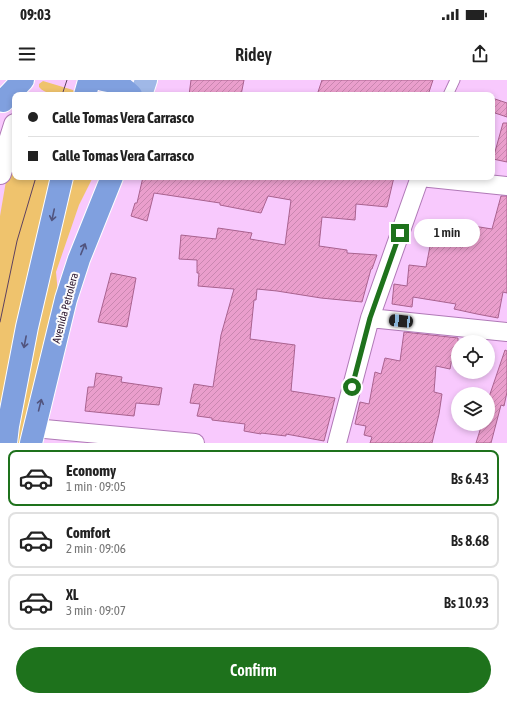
<!DOCTYPE html>
<meta charset="utf-8">
<style>
:root{--surface:#fff;--page:#f6f6f6;--text:#222;--muted:#767676;--line:#e0e0e0;--accent:#1e721c}
body{margin:0;font-family:"Asap Condensed",sans-serif;background:var(--page);color:var(--text);height:100vh;display:flex;flex-direction:column;font-size:15px;white-space:nowrap}
*{box-sizing:border-box;margin:0}
p{font-size:13px;color:var(--muted)}
.icon{flex:none;width:22px;height:22px;fill:none;stroke:currentColor;stroke-width:2;stroke-linecap:round;stroke-linejoin:round}
.map{position:relative;height:363px;overflow:hidden}
.side{display:flex;flex-direction:column;background:var(--surface);flex:1}
.side>*{flex:none}
.guide{position:absolute;left:12px;top:12px;width:483px;height:88px;border-radius:8px;box-shadow:0 2px 6px #0003;display:grid;align-content:center;height:88px;padding:0 16px;background:var(--surface)}
.controls{position:absolute;left:451px;top:255px;display:grid;gap:8px}
.controls a{display:grid;place-items:center;width:44px;height:44px;border-radius:50%;background:var(--surface);box-shadow:0 2px 6px #0003;font-size:20px}
.end{position:absolute;width:18px;height:18px;margin:-9px;border:5px solid #1e721c;background:#fff;box-shadow:0 0 0 2px #fff}
.from{border-radius:50%}
.bubble{position:absolute;height:28px;border-radius:14px;background:var(--surface);box-shadow:0 2px 6px #0003;font-size:13px;font-weight:600;line-height:28px;text-align:center}
.car{position:absolute;width:12px;height:24px;margin:-12px -6px;border-radius:5px;box-shadow:0 0 3px 1px #0007;background:linear-gradient(#222 24%,#8ab4d8 0 40%,#222 0 76%,#8ab4d8 0 86%,#222 0)}
.guide b{display:flex;align-items:center;gap:14px;height:38px;font-size:15px}
.guide b+b{border-top:1px solid var(--line)}
.guide i{width:10px;height:10px;background:var(--text)}
ul{padding:7px 0 0;list-style:none}
li{display:flex;align-items:center;gap:12px;height:56px;margin:0 8px 6px;padding:0 8px;border:2px solid var(--line);border-radius:8px}
li div{flex:1}
li b{display:block;font-size:15px}
li em{font-style:normal;font-weight:600}
li.active{border-color:var(--accent)}
li>.icon{width:36px;height:36px;stroke-width:1.5}
.cta{display:flex;gap:8px;margin-top:auto;padding:8px 16px}
.cta a{flex:1;height:46px;border-radius:24px;background:var(--accent);color:#fff;font-size:16px;font-weight:600;line-height:46px;text-align:center}
.status{display:flex;justify-content:space-between;align-items:center;height:28px;padding:0 20px;background:var(--surface);direction:ltr}
.status svg{height:11px;fill:currentColor}
header{display:flex;justify-content:space-between;align-items:center;height:52px;padding:0 16px;background:var(--surface);font-size:18px;font-weight:600}
.map>svg:first-child{display:block}
.grass{fill:#efc36d}
.building{fill:url(#building-hatch);stroke:#a9628f}
.lines{fill:none;stroke-linecap:round;stroke-linejoin:round}
.service-casing{stroke:#b079b7;stroke-width:11}
.minor-casing{stroke:#b079b7;stroke-width:20}
.tertiary-casing{stroke:#b079b7;stroke-width:24}
.primary-casing{stroke:#fff;stroke-width:24}
.trunk-casing{stroke:#fff;stroke-width:24}
.service{stroke:#fff;stroke-width:9}
.minor{stroke:#fff;stroke-width:18}
.tertiary{stroke:#fff;stroke-width:22}
.primary{stroke:#a0b8e7;stroke-width:22}
.trunk{stroke:#80a0df;stroke-width:22}
.tram{stroke:#5d4160;stroke-width:1}
.oneway{stroke:#51547e}
.route{stroke:#1e721c;stroke-width:5}
.labels{text-anchor:middle;stroke-width:4;stroke-linejoin:round;paint-order:stroke}
.street-label{font-size:11px;fill:#2b162e;stroke:#fcfcfc}
</style>
<div class="status"><b>09:03</b><svg viewBox="0 0 49 12"><path d="M0 12V9h3v3zM5 12V6h3v6zM10 12V3h3v9zM15 12V0h3v12zM26 1h20v11H26zM47 4h2v5h-2z"/></svg></div>
<header><svg class="icon" aria-label="menu" viewBox="0 0 24 24"><path d="M4 6h16M4 12h16M4 18h16"/></svg>Ridey<svg class="icon" aria-label="share" viewBox="0 0 24 24"><path d="M12 15V3M7 8l5-5 5 5M5 13v7h14v-7"/></svg></header>
<div class="map">
<svg width="507" height="363" viewBox="0 0 507 363">
<defs>
<pattern id="building-hatch" width="6" height="6" patternUnits="userSpaceOnUse"><rect width="6" height="6" fill="#ea9ecc"/><path d="M-1 1l2-2M0 6l6-6M5 7l2-2" fill="none" stroke="#c987b0"/></pattern>
</defs>
<rect width="100%" height="100%" fill="#f8c9fd"/>
<path class="grass" d="M43,1L73,10L75,13L74,15C63,15 46,16 39,7V4Z
M15,68V97H50L10,285L0,349V136L6,101Z
M71,97H93L79,125L56,192L58,214L22,363H15L20,329Z"/>
<path class="building" d="M191,0H244L241,15H189Z
M322,0H433L428,15H317Z
M492,18L507,23V37L492,32Z
M503,43H507V82L493,79Z
M143,97H394L387,127L356,124L355,140L322,137L319,166L347,170V173L377,175L372,189H371L362,222L321,218L277,211L257,209L256,220H254L250,259L295,265L291,311L335,318L324,361L286,354V356L261,353V354L244,351L245,344L212,340V338L197,336L200,324L190,323L194,304L213,307L221,255L234,209L198,206L199,193H197V180L179,179L181,155L216,159L218,148L252,153L250,159L285,165L291,120L268,116L261,133L220,125V123L154,113L147,141L131,136L135,123H137Z
M501,116H507V213L503,212L498,238L477,234L454,229L456,224L413,217L412,227L392,224L394,204L407,206L409,185L426,187L431,161L461,167L467,145L492,149Z
M111,193L136,198L127,247L98,242Z
M404,252L458,258V274L453,273L450,289L436,286L434,312L442,314L439,334L432,363H370L372,357L364,355L366,346L355,344L360,322L369,324L375,292L381,294L385,278L400,281Z
M505,270L507,271V312L504,326L501,325L491,363H476L482,344H488V320Z
M96,293L122,297L121,302L162,308L159,325L136,323L134,336L85,331L88,307H94Z"/>
<g class="lines">
<g class="service-casing">
<path id="service" d="M448,15L455,0"/>
</g>
<g class="minor-casing">
<path id="minor" d="M370,238L507,252
M34,348L195,363
M337,363L370,238L420,97L507,106"/>
</g>
<g class="tertiary-casing">
<path id="tertiary" d="M0,93L15,45"/>
</g>
<g class="primary-casing">
<path id="primary" d="M141,15L146,0"/>
</g>
<g class="trunk-casing">
<path id="trunk" d="M103,0C114,1 123,7 131,15
M85,15L89,1
M3,21L23,0
M6,363L8,346L27,247L62,97
M31,363L66,219L79,179L112,97"/>
</g>
<use href="#service" class="service"/>
<use href="#minor" class="minor"/>
<use href="#tertiary" class="tertiary"/>
<use href="#primary" class="primary"/>
<use href="#trunk" class="trunk"/>
<path class="tram" d="M62,15L67,0
M0,242L17,161L36,97"/>
</g>
<defs><path id="oneway-shaft" d="M-6 0H5M1.5-3L5.5 0L1.5 3" fill="none" stroke-width="1.6" stroke-linecap="round" stroke-linejoin="round"/></defs>
<g class="oneway">
<use href="#oneway-shaft" transform="translate(53 135) rotate(102)"/>
<use href="#oneway-shaft" transform="translate(83 169) rotate(-68)"/>
<use href="#oneway-shaft" transform="translate(25 262) rotate(101)"/>
<use href="#oneway-shaft" transform="translate(40 325) rotate(-76)"/>
</g>
<g class="lines">
<path class="route" d="M352,307L370,238L400,153"/>
</g>
<g class="labels">
<g class="street-label">
<text transform="translate(65 228) rotate(-75)" y="4">Avenida Petrolera</text>
</g>
</g>
</svg>
<div class="controls">
<a><svg class="icon" aria-label="locate" viewBox="0 0 24 24"><circle cx="12" cy="12" r="6"/><path d="M12 2v4M12 18v4M2 12h4M18 12h4"/></svg></a>
<a><svg class="icon" aria-label="layers" viewBox="0 0 24 24"><path d="M12 4l9 5-9 5-9-5zM3 14l9 5 9-5"/></svg></a>
</div>
<i class="end from" style="left:352px;top:307px"></i>
<i class="end" style="left:400px;top:153px"></i>
<div class="bubble" style="left:414px;top:139px;width:66px">1 min</div>
<i class="car" style="left:401px;top:241px;rotate:276deg"></i>
<div class="guide">
<b><i class="from"></i>Calle Tomas Vera Carrasco</b>
<b><i></i>Calle Tomas Vera Carrasco</b>
</div>
</div>
<section class="side">
<ul>
<li class="active"><svg class="icon" aria-label="car" viewBox="0 0 24 24"><path d="M5 17H2v-5l4-1 3-4h7l3 4 3 1v5h-3M9 17h6M6 11h13"/><circle cx="7" cy="17" r="2"/><circle cx="17" cy="17" r="2"/></svg><div><b>Economy</b><p>1 min · 09:05</p></div><em>Bs 6.43</em></li>
<li><svg class="icon" aria-label="car" viewBox="0 0 24 24"><path d="M5 17H2v-5l4-1 3-4h7l3 4 3 1v5h-3M9 17h6M6 11h13"/><circle cx="7" cy="17" r="2"/><circle cx="17" cy="17" r="2"/></svg><div><b>Comfort</b><p>2 min · 09:06</p></div><em>Bs 8.68</em></li>
<li><svg class="icon" aria-label="car" viewBox="0 0 24 24"><path d="M5 17H2v-5l4-1 3-4h7l3 4 3 1v5h-3M9 17h6M6 11h13"/><circle cx="7" cy="17" r="2"/><circle cx="17" cy="17" r="2"/></svg><div><b>XL</b><p>3 min · 09:07</p></div><em>Bs 10.93</em></li>
</ul>
<div class="cta"><a>Confirm</a></div>
</section>
